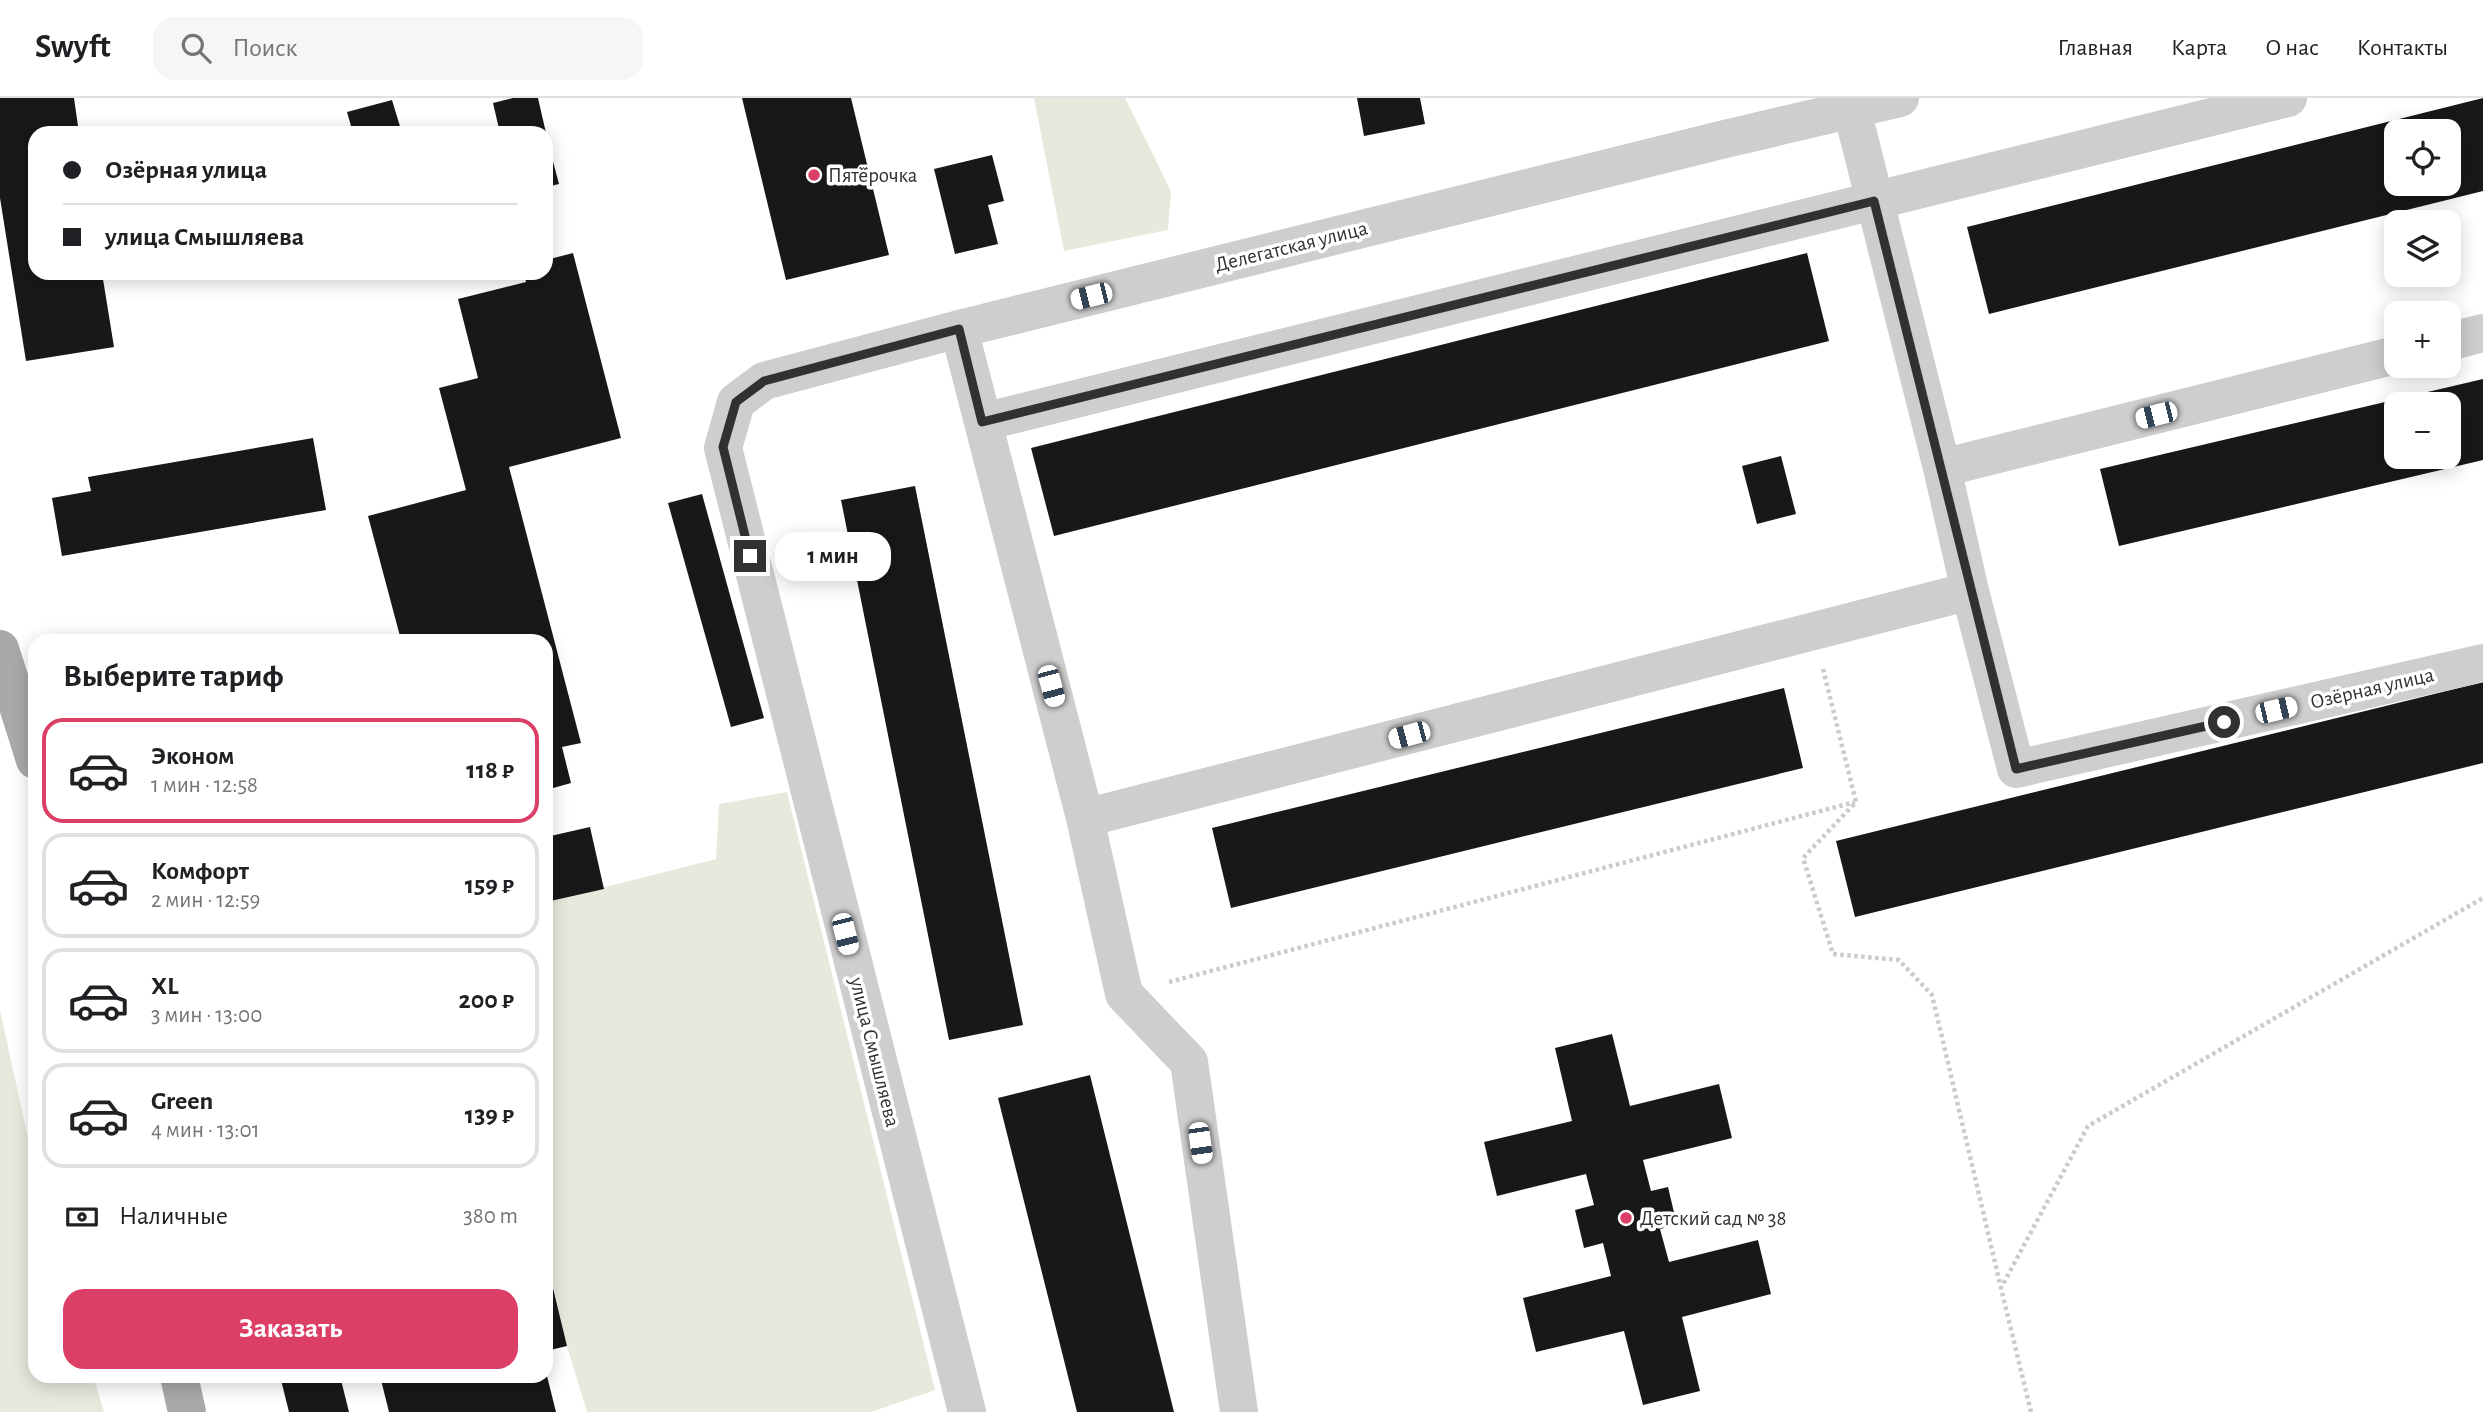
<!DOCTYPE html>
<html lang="ru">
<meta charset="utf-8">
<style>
:root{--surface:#fff;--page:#f6f6f6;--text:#202124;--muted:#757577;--line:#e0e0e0;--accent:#dc3f65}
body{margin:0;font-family:"Alegreya Sans",sans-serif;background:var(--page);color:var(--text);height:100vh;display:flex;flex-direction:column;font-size:26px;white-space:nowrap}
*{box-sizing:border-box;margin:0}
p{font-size:23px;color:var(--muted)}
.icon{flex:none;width:38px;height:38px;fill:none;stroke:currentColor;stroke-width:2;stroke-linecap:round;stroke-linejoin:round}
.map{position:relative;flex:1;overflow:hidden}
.panel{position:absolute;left:28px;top:536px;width:525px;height:749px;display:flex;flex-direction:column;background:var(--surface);border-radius:21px;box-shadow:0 4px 18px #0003}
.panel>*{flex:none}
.top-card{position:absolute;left:28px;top:28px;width:525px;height:154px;border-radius:21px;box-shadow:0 4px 18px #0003;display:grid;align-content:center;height:154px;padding:0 35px;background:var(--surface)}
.tools{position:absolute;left:2384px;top:21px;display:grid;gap:14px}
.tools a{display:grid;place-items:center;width:77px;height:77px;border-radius:14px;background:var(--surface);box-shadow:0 4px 18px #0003;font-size:35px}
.end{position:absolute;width:32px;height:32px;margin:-16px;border:9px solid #313131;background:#fff;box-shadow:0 0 0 4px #fff}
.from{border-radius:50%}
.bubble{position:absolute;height:49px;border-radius:21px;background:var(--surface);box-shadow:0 4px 18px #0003;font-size:23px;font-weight:700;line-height:49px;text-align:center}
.car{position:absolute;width:21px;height:42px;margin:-21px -10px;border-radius:9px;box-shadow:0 0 5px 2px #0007;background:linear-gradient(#fff 24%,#345 0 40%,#fff 0 76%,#345 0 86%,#fff 0)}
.top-card b{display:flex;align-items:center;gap:24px;height:66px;font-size:26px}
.top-card b+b{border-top:2px solid var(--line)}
.top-card i{width:18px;height:18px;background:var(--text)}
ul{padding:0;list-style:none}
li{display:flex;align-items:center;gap:21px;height:105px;margin:0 14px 10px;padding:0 21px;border:4px solid var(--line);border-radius:21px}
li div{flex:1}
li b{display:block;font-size:26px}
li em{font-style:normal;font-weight:700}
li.current{border-color:var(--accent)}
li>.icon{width:63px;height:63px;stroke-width:1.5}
h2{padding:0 35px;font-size:32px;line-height:84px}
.pay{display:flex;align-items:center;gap:18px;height:77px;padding:0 35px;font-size:26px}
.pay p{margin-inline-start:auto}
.cta{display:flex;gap:14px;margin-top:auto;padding:14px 35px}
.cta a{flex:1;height:80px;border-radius:21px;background:var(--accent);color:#fff;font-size:28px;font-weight:700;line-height:80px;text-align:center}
header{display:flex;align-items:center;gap:42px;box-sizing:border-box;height:98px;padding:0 35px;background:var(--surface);border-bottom:2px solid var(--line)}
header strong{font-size:33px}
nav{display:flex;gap:38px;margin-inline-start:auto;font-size:24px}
.search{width:490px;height:63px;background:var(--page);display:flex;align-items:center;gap:18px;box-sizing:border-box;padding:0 24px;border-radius:21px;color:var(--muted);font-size:26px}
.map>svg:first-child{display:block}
.green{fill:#e6eadd}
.building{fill:#181818;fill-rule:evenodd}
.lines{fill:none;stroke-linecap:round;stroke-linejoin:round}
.path{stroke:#cbcbcb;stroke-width:4.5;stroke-dasharray:3.5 3.5;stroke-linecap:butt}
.minor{stroke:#cecece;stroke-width:38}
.major{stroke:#a9a9a9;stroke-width:38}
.route{stroke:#313131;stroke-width:9}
.poi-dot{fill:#dc3f65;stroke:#fff;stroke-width:2.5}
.labels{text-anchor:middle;stroke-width:7;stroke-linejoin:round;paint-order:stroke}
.poi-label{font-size:21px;fill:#313131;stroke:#fff;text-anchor:start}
.street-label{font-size:21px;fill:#313131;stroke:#fff}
</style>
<header>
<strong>Swyft</strong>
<div class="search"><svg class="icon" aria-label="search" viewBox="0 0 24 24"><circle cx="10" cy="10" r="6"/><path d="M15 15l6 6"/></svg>Поиск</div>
<nav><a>Главная</a><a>Карта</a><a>О нас</a><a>Контакты</a></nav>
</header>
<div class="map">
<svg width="2483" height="1314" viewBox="0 0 2483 1314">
<rect width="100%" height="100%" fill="#fff"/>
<path class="green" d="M1034,0H1125L1171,93L1168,132L1064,153Z
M787,694L935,1292L871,1314H587L567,1248L546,1156V804L716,761L719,706Z
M0,912L35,1072V1278H93L104,1314H0Z"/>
<path class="building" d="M0,0H74L79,35H35V175H102L114,249L26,263L0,100Z
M513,0H538L546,35H500L493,5Z
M742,0H851L889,157L786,182Z
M1357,0H1420L1425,26L1364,38Z
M2483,0V93L1989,216L1967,129ZM2396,33H2448V86H2396Z
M392,2L402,35H353L347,14Z
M546,37L559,86L546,89Z
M992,57L1004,103L988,107L998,146L955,156L934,71Z
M573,155L621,340L509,369L581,645L562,649L571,685L546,692V542H401L368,418L466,392L439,290L478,280L458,201L526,184L524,175H546V162Z
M1807,155L1829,243L1054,438L1031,350Z
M2483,281V362L2119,448L2100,371ZM2396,306H2448V359H2396Z
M313,340L326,412L62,458L52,400L91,393L88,379Z
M1781,358L1796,416L1757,426L1742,368Z
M915,388L1023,927L949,942L841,402Z
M702,396L764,620L731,629L668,405Z
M2483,584V665L1855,819L1836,743Z
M1784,590L1803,670L1231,810L1212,730Z
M590,729L604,791L546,804V739Z
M1612,936L1630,1008L1719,986L1732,1040L1643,1062L1651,1093L1668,1089L1677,1127L1660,1131L1669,1164L1758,1142L1771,1196L1682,1219L1700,1293L1643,1307L1624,1233L1536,1254L1523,1200L1611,1178L1603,1145L1584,1150L1575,1112L1594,1107L1586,1076L1497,1098L1484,1044L1572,1023L1555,950Z
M1090,977L1174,1314H1077L998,1000Z
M546,1161L567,1248L546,1253Z
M280,1278H340L349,1314H289Z
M380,1278H547L556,1314H389Z"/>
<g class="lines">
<path class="path" d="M1823,571L1856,704L1803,760L1833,856L1899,862L1932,897L2001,1190
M1169,884L1855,704
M2031,1314L2001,1190L2088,1028L2483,800"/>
<path class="minor" d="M1852,12L1942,370L1970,493L2016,671L2483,565
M959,231L1085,720L1124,896L1189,964L1239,1314
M2448,244L2483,235
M983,324L2288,0
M1942,370L2396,257
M1085,720L1970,493
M967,1314L723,350L736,304L764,283L959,231L1725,41L1900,0"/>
<path class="major" d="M0,551L35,662
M179,1278L187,1314"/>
</g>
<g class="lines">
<path class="route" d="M750,458L723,349L736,304L764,283L959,231L982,324L1874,103L2016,671L2224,624"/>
</g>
<g class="poi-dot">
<circle cx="814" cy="77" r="7"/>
<circle cx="1626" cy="1120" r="7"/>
</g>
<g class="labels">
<g class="poi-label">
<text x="828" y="84">Пятёрочка</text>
<text x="1640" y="1127">Детский сад № 38</text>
</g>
<g class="street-label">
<text transform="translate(1291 148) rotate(-14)" y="7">Делегатская улица</text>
<text transform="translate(2372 590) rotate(-13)" y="7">Озёрная улица</text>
<text transform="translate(875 954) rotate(76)" y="7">улица Смышляева</text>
</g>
</g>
</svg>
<div class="tools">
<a><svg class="icon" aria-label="locate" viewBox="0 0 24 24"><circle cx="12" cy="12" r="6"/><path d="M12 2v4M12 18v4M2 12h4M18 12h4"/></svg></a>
<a><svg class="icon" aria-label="layers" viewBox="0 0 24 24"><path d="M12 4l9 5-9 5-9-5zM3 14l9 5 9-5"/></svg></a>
<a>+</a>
<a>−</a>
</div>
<i class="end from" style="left:2224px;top:624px"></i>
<i class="end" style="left:750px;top:458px"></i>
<div class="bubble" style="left:775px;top:434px;width:116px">1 мин</div>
<i class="car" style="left:1091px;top:198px;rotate:256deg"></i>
<i class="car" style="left:2156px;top:317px;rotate:256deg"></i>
<i class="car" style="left:1051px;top:588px;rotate:165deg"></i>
<i class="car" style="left:2276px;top:612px;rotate:77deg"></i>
<i class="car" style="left:1409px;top:637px;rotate:255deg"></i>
<i class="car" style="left:845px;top:836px;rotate:166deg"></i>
<i class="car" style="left:1200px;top:1045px;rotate:172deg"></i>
<div class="top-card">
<b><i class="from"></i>Озёрная улица</b>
<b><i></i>улица Смышляева</b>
</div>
<section class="panel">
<h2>Выберите тариф</h2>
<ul>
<li class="current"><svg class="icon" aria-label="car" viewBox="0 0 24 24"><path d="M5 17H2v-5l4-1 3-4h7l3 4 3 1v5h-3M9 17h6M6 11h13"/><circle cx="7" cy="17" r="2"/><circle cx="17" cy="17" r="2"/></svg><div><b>Эконом</b><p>1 мин · 12:58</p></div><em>118 ₽</em></li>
<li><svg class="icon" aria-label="car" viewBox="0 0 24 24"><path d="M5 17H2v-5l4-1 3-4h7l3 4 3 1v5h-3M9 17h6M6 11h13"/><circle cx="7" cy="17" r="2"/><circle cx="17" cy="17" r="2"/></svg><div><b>Комфорт</b><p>2 мин · 12:59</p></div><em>159 ₽</em></li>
<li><svg class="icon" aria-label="car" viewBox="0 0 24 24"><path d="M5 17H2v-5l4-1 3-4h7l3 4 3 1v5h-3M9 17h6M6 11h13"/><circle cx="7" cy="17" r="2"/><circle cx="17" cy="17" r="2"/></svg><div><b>XL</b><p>3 мин · 13:00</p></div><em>200 ₽</em></li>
<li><svg class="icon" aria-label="car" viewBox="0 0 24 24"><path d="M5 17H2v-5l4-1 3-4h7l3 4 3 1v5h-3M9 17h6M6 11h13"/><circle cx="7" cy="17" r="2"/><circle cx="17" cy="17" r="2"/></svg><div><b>Green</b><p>4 мин · 13:01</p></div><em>139 ₽</em></li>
</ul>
<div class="pay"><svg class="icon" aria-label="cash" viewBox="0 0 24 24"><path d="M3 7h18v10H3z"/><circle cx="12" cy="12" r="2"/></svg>Наличные<p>380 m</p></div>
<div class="cta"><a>Заказать</a></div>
</section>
</div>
